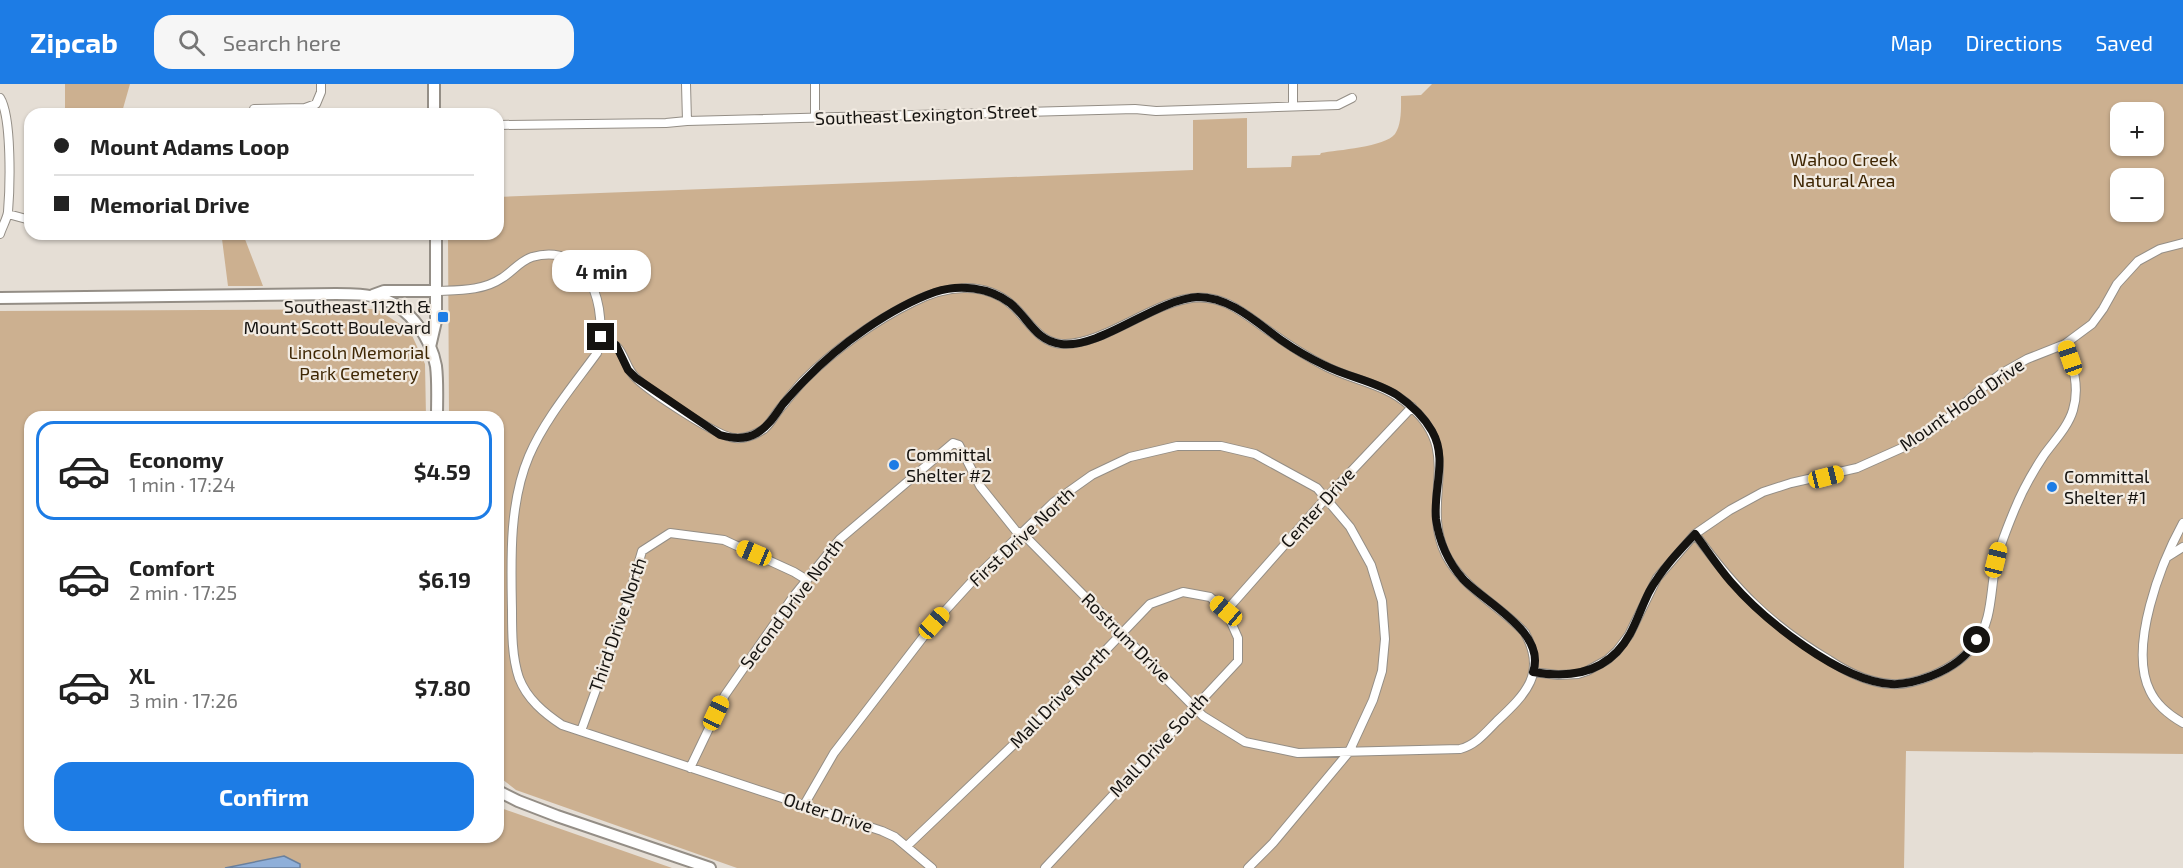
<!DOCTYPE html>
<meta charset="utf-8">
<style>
:root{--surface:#fff;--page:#f6f6f6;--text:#222;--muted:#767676;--line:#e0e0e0;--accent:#1d7ce5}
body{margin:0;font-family:"Exo 2",sans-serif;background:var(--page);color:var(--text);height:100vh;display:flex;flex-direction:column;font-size:22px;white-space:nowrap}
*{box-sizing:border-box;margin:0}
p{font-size:20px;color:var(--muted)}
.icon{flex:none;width:33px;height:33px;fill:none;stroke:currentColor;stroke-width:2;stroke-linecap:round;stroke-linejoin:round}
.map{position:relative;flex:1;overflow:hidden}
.drawer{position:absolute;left:24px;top:327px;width:480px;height:432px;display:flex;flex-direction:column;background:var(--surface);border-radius:18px;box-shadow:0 2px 4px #0004}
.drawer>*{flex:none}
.banner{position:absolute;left:24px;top:24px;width:480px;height:132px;border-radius:18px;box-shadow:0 2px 4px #0004;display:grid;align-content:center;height:132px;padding:0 30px;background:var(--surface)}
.tools{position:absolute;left:2110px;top:18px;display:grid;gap:12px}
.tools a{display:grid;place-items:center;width:54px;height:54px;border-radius:12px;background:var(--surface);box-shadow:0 2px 4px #0004;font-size:30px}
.end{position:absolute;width:27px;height:27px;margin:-14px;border:8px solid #151310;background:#fff;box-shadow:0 0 0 3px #fff}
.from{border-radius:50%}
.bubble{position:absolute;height:42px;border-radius:18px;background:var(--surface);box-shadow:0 2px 4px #0004;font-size:20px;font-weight:700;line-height:42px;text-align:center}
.car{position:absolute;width:18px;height:36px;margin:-18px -9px;border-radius:8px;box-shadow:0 0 4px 2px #0007;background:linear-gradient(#f5c518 24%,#345 0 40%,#f5c518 0 76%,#345 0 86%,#f5c518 0)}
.banner b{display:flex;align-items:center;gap:21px;height:57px;font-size:22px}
.banner b+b{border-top:2px solid var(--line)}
.banner i{width:15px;height:15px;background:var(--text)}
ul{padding:10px 0 0;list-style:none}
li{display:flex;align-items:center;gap:18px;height:99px;margin:0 12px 9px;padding:0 18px;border:3px solid transparent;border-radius:18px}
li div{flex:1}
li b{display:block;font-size:22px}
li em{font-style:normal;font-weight:700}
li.on{border-color:var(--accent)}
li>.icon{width:54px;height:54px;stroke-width:1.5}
.button{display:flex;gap:12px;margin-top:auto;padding:12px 30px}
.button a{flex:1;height:69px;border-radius:18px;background:var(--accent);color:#fff;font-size:24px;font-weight:700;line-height:69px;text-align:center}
header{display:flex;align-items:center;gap:36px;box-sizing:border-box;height:84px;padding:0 30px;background:var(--accent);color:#fff}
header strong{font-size:28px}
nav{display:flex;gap:33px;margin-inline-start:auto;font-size:21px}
.search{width:420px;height:54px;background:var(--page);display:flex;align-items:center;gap:15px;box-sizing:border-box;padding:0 21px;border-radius:18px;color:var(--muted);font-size:22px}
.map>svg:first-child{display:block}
.green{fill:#ccb090;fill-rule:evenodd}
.water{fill:#8fafd9;stroke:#6a809d;stroke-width:1.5}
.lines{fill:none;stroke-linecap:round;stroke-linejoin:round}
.street-casing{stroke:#948e86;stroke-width:10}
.secondary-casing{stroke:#948e86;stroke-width:14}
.street{stroke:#fff;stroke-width:8}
.secondary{stroke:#fff;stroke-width:10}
.route{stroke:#151310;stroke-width:8}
.poi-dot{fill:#1d7ce5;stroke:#f2ebe2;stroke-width:2}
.labels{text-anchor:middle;stroke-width:4.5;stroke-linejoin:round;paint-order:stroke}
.street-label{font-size:18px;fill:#151310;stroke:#f2ebe2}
.park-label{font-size:18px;fill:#3f2704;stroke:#f2ebe2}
.poi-label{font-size:18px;fill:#151310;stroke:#f2ebe2;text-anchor:start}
</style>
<header>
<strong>Zipcab</strong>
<div class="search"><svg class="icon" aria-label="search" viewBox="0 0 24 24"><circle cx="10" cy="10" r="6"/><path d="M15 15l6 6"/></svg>Search here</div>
<nav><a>Map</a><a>Directions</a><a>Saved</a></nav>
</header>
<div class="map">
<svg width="2183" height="784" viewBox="0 0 2183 784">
<rect width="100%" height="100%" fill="#e5ded5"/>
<path class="green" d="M65,0H130L122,28H190V30H65Z
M1432,0H2183V670L1906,667L1904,784H737L516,706L498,692V333H449L448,150H498V113L1193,86V36L1247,34V84L1291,83L1292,72L1320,71L1321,69C1337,66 1385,63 1395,50C1402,40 1401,23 1401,12L1421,11ZM2121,28H2154V62H2121ZM2121,94H2154V128H2121Z
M211,150H243L263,202H228L222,155Z
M377,225L410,247L425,280L426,333H30V753H498V723L672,784H0V227Z"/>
<path class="water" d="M284,772L300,780V784H225Z"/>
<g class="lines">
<g class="street-casing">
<path id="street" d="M686,0L687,37
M0,14C12,33 10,104 8,128C7,135 2,143 0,150
M1293,22V0
M254,25L305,24L316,20L321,8V0
M815,34V0
M498,41L666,39L687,37L1135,25L1156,27L1338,21L1352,14
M8,130L30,136
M436,207C459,206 483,207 502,194C513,187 520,177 532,173C590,156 609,227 597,269C573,302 545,335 529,372C509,419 511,476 512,526C512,549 512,573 519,594C527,615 544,629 562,641L882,747L895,753L932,784
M601,253C606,256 613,259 617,263C625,271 626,285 636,294C649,307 719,354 735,354C746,355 755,351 764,345C772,338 776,328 783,321C789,313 796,305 803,297C834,266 874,237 913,218C945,202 983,196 1012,221C1029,236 1039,260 1064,260C1100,261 1149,222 1186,215C1200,212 1215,214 1228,220C1243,227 1256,238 1269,247C1287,260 1307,273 1327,283C1355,297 1386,300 1410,322C1465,369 1419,416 1446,471C1464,506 1500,521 1525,549C1547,589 1526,610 1497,637C1486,648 1476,661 1460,665L1298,669L1245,658L1203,632L1022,449L1016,447L980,402L959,361L953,359L840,455L793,513L725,611L690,684
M2183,439C2161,479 2128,563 2150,607C2157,622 2169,631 2183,639
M1695,450C1735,505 1770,541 1829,576C1847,588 1869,599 1892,600C1905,601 1918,597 1931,592C1948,585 1964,575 1975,560C1993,536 1990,507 1996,478C2000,461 2007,444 2014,427C2022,407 2032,389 2044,371C2054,357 2068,343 2073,326C2080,303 2073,281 2065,260
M2167,473L2183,463
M1226,527L1326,414L1412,323
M1533,588L1558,591L1578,590L1587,587L1607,576L1617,567L1629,551L1657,494L1695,450L1730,426L1763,408L1791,399L1857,384L1913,359L1947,335L1981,305L2002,289L2027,275L2065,260L2092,240L2103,225L2117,200L2138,177L2160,165L2183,159
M581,647L626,523L642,467L670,449L724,456L794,488L807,496
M804,721L834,669L934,539L976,493L1054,418L1092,391L1130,373L1177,362H1221L1255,370L1317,404L1350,443L1371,481L1382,517L1385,555L1382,587L1373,616L1349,668L1273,759L1248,784
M907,762L1033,642L1150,520L1183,508L1210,513L1226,527L1238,554V577L1045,784"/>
</g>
<g class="secondary-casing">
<path id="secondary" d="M434,0V30
M373,211L384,207H436
M0,214L336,210C352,210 368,210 383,215C410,224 431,254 436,282C438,298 437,316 437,333
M430,263L436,237V150
M498,707L518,717L557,732L710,784"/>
</g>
<use href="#street" class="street"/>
<use href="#secondary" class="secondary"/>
</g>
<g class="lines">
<path class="route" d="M601,253L616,261L628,286L636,294L720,351C733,355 745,356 757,349C769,342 775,331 783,320C790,312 798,303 806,295C839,261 890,224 935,208C959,200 989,203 1010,219C1028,233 1035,257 1061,260C1101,265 1156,215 1198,213C1230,213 1256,238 1281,256C1294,265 1309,274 1324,281C1347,293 1375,297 1397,311C1410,320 1424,333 1432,347C1448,375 1433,405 1436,435C1439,457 1448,478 1463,495C1485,519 1547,548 1533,588C1572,595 1609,588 1630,550C1637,537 1642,522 1649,508C1661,486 1678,468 1695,450C1707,466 1718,483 1731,498C1764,536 1840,597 1891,600C1905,601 1918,597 1931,592C1949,585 1967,573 1977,556"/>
</g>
<g class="poi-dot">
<rect x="437" y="227" width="12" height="12" rx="3"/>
<circle cx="894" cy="381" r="6"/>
<circle cx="2052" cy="403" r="6"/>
</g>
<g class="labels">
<g class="street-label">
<text transform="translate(926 31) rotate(-2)" y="6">Southeast Lexington Street</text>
<text transform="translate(1962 321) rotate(-35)" y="6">Mount Hood Drive</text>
<text transform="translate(1318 424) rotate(-48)" y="6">Center Drive</text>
<text transform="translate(1022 453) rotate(-43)" y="6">First Drive North</text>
<text transform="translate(792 520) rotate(-53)" y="6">Second Drive North</text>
<text transform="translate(618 541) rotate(-71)" y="6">Third Drive North</text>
<text transform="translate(1126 554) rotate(45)" y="6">Rostrum Drive</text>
<text transform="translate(1060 613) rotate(-46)" y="6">Mall Drive North</text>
<text transform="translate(1159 661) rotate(-47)" y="6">Mall Drive South</text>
<text transform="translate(828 729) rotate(18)" y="6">Outer Drive</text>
</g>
<g class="park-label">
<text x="1844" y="82">Wahoo Creek<tspan x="1844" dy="21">Natural Area</tspan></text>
<text x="359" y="275">Lincoln Memorial<tspan x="359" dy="21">Park Cemetery</tspan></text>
</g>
<g class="poi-label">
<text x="431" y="229" text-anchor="end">Southeast 112th &amp;<tspan x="431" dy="21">Mount Scott Boulevard</tspan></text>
<text x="906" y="377">Committal<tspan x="906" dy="21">Shelter #2</tspan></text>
<text x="2064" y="399">Committal<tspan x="2064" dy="21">Shelter #1</tspan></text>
</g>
</g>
</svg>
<div class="tools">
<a>+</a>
<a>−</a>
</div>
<i class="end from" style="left:1977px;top:556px"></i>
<i class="end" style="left:601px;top:253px"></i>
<div class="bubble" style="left:552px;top:166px;width:99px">4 min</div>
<i class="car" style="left:2070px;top:274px;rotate:341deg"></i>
<i class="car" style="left:1826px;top:393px;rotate:76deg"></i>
<i class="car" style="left:754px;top:469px;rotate:293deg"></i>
<i class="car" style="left:1996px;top:476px;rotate:14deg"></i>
<i class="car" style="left:1226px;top:527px;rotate:310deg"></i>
<i class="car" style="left:934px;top:539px;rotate:42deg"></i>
<i class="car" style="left:716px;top:629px;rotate:25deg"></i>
<div class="banner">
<b><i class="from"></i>Mount Adams Loop</b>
<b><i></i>Memorial Drive</b>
</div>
<section class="drawer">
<ul>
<li class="on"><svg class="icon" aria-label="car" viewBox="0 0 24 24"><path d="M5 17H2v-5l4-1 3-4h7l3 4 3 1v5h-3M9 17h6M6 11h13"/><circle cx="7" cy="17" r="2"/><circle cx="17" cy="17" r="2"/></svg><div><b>Economy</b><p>1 min · 17:24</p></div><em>$4.59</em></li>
<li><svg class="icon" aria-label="car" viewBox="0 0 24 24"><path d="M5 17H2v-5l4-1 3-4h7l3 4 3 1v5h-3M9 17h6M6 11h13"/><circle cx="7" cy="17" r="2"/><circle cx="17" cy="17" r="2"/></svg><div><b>Comfort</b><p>2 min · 17:25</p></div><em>$6.19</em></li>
<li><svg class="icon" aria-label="car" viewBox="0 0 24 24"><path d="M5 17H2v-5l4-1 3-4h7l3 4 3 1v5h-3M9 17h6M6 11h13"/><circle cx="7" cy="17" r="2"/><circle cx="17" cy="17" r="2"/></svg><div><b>XL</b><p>3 min · 17:26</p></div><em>$7.80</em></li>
</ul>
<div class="button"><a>Confirm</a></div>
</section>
</div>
